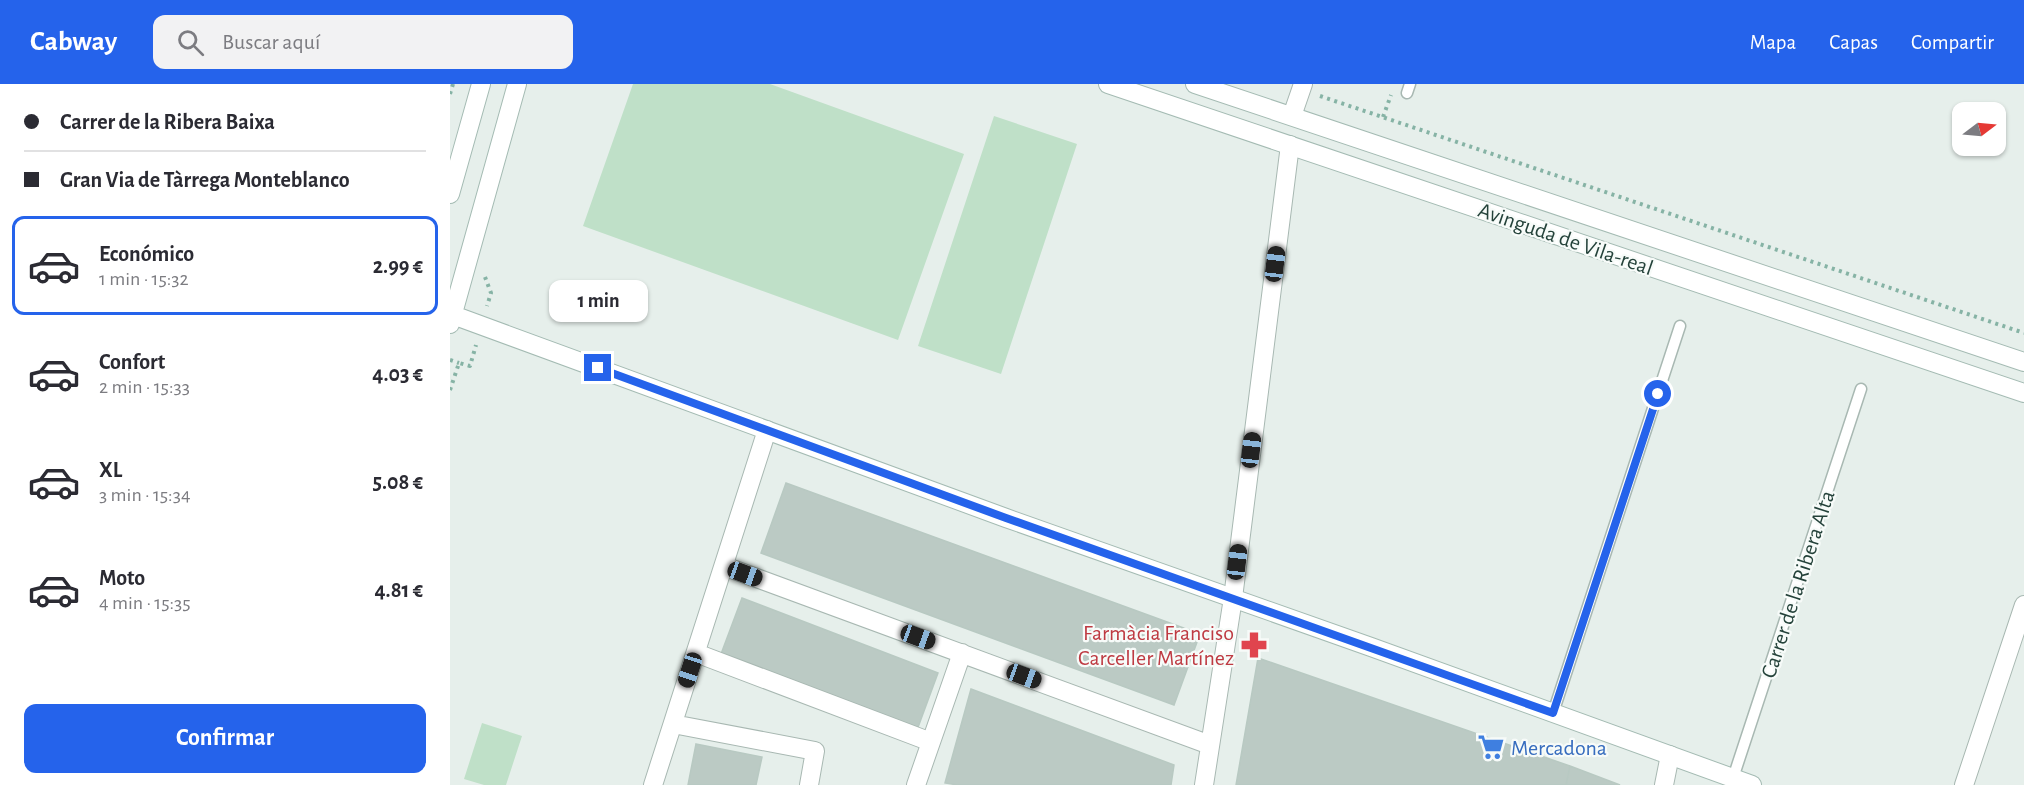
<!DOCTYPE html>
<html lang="es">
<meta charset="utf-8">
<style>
:root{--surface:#fff;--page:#f2f2f3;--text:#2b2b33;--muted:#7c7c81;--line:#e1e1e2;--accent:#2563eb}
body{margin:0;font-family:"Alegreya Sans",sans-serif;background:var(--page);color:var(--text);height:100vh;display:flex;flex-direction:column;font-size:22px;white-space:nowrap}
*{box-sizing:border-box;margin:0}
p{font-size:20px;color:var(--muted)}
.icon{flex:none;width:33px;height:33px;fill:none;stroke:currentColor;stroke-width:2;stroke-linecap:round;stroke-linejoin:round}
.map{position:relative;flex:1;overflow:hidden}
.details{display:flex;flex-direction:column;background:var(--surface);width:450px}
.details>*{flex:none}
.guide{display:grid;align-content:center;height:132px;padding:0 24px;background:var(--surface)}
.needle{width:39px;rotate:74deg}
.tools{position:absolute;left:1502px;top:18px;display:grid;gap:12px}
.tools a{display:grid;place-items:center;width:54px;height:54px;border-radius:12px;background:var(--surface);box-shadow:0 2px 4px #0004;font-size:30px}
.end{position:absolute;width:27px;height:27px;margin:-14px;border:8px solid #2563eb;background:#fff;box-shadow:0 0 0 3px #fff}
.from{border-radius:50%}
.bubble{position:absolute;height:42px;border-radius:12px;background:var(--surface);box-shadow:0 2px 4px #0004;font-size:20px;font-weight:700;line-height:42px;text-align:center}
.car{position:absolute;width:18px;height:36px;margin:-18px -9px;border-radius:8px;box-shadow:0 0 4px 2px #0007;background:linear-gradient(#222 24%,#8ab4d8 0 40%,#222 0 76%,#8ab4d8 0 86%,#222 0)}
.guide b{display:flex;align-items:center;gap:21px;height:57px;font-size:22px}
.guide b+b{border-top:2px solid var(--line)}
.guide i{width:15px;height:15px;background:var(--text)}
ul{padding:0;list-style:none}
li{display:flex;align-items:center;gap:18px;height:99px;margin:0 12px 9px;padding:0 12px;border:3px solid transparent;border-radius:12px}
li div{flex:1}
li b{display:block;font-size:22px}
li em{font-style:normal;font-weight:700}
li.selected{border-color:var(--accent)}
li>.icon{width:54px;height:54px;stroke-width:1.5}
.primary-button{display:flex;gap:12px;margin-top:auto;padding:12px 24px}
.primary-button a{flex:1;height:69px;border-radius:12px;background:var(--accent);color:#fff;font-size:24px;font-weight:700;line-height:69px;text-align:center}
header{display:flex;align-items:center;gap:36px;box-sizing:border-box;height:84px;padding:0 30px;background:var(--accent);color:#fff}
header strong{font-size:28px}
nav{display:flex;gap:33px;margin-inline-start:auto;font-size:21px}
.search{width:420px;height:54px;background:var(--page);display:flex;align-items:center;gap:15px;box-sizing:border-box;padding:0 21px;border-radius:12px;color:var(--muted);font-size:22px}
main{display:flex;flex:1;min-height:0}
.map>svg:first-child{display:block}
.green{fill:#bfe0c8}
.building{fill:#bbcac4;stroke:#b8c9c2;stroke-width:1.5}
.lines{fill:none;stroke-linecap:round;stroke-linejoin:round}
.lane-casing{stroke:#a8b8b2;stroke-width:13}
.street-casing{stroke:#a8b8b2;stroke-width:20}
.secondary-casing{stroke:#a4bbb3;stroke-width:20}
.path{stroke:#86b3a5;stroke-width:4;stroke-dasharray:3 4.5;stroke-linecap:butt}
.lane{stroke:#fff;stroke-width:10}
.street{stroke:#fff;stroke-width:18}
.secondary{stroke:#fff;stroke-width:18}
.route{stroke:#2563eb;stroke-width:8}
.labels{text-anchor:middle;stroke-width:4.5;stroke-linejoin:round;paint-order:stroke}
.street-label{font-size:22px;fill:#24423a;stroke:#f7fbf9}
.health-label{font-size:22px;fill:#be3a42;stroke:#f7fbf9;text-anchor:end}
.shop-label{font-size:22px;fill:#366cbe;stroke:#f7fbf9;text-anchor:start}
</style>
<header>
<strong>Cabway</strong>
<div class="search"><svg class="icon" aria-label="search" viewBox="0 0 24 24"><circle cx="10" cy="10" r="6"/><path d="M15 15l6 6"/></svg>Buscar aquí</div>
<nav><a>Mapa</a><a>Capas</a><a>Compartir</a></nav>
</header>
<main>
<section class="details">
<div class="guide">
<b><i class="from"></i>Carrer de la Ribera Baixa</b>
<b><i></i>Gran Via de Tàrrega Monteblanco</b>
</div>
<ul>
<li class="selected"><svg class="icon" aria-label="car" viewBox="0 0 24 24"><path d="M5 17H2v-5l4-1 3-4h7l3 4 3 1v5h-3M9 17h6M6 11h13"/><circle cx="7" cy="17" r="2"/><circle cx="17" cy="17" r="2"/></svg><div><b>Económico</b><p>1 min · 15:32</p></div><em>2.99 €</em></li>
<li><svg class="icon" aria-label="car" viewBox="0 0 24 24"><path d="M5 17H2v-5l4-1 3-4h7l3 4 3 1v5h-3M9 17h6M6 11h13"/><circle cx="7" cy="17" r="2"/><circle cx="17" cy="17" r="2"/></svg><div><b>Confort</b><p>2 min · 15:33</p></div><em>4.03 €</em></li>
<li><svg class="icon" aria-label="car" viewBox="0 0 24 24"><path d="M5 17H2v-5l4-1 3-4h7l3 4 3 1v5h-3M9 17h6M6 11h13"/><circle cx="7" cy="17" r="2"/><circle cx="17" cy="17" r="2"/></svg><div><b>XL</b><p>3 min · 15:34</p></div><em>5.08 €</em></li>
<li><svg class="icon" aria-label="car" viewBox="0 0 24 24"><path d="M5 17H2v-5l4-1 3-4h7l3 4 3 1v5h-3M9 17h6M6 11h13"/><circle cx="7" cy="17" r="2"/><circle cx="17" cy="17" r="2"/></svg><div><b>Moto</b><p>4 min · 15:35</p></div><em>4.81 €</em></li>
</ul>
<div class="primary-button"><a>Confirmar</a></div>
</section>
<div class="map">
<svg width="1574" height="701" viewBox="0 0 1574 701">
<rect width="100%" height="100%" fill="#e6efeb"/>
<path class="green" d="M183,0H320L514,70L448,256L133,142Z
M544,32L627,60L551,290L468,262Z
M32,639L72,652L56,701H34L14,695Z"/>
<path class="building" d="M336,399L750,550L724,621L311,469Z
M292,514L488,589L467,646L271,570Z
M808,574L1120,682L1116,701H786Z
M521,605L724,681L721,701H508L495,699Z
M246,660L312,673L306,701H238Z
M1120,682L1170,701H1116Z"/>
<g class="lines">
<g class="lane-casing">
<path id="lane" d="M957,9L960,0
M1103,629L1230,242
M1283,694L1411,305"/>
</g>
<g class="street-casing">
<path id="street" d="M842,32L853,0
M274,482L760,661
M246,569L481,658
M223,640L365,667L359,701
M203,701L317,346
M466,701L512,569
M754,701L783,514L840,61
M1214,701L1220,671
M1514,701L1574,521"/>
</g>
<g class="secondary-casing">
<path id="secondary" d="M658,0L1574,309
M745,0L1574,278
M0,110L31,0
M0,230L556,434L921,563L1302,701
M0,240L67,0"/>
</g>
<path class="path" d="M0,10L3,0
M870,12L1574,249
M933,33L941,11
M35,193L41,209L37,222
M0,276L9,279
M0,306L9,279L20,282L26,261"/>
<use href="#lane" class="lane"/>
<use href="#street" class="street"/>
<use href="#secondary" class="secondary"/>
</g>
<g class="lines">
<path class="route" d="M148,284L556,434L1103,629L1208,310"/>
</g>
<defs>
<g id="pharmacy-bare" transform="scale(2.07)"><path d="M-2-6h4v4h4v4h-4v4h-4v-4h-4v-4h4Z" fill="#e0444e" stroke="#f7fbf9" stroke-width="2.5" paint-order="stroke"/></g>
<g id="supermarket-bare" transform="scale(2.07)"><path d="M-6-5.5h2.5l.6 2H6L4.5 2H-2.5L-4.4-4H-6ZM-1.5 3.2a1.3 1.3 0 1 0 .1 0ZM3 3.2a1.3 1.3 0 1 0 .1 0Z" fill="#3f7fe0" stroke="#f7fbf9" stroke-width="2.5" paint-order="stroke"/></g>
</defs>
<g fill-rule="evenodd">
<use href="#pharmacy-bare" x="804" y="561"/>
<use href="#supermarket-bare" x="1041" y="663"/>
</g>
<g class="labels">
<g class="street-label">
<text transform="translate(1116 154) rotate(19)" y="8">Avinguda de Vila-real</text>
<text transform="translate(1347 500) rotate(-72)" y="8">Carrer de la Ribera Alta</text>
</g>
<g class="health-label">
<text x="784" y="556">Farmàcia Franciso<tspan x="784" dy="25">Carceller Martínez</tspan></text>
</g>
<g class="shop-label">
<text x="1061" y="671">Mercadona</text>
</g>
</g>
</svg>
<div class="tools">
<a><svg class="needle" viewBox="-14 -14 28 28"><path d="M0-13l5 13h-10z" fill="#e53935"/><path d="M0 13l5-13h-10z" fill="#7c7c81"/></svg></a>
</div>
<i class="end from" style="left:1208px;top:310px"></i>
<i class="end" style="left:148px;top:284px"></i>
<div class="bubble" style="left:99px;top:196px;width:99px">1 min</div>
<i class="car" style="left:825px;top:180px;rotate:7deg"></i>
<i class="car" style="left:801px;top:366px;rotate:7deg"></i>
<i class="car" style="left:787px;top:478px;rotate:7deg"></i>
<i class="car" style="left:295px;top:490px;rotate:110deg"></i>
<i class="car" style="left:468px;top:553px;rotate:110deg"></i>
<i class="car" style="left:240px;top:586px;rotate:198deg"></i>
<i class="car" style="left:574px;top:592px;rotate:110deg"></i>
</div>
</main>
